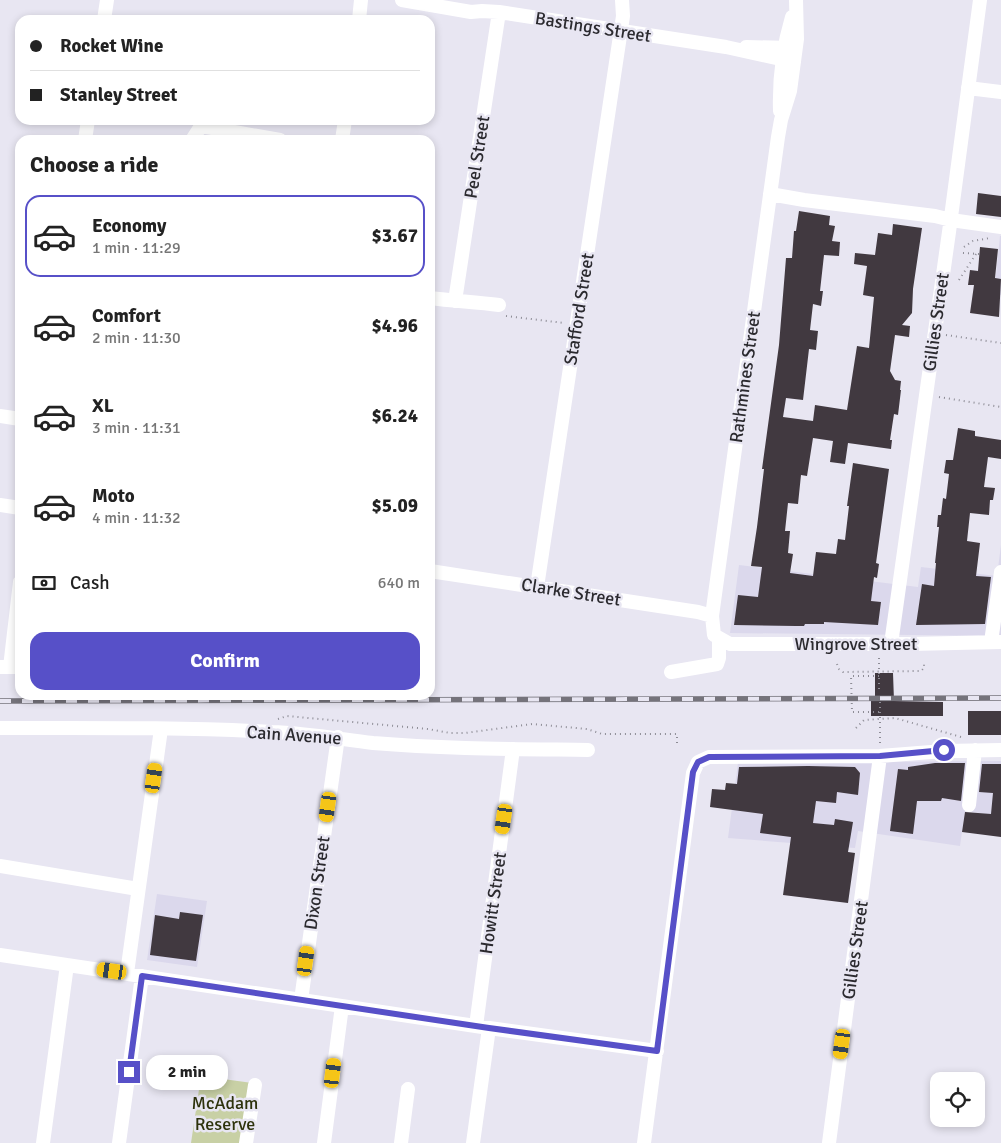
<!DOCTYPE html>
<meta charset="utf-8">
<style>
:root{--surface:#fff;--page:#f2f2f2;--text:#222;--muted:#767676;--line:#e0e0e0;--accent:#5750c8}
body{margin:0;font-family:Signika,sans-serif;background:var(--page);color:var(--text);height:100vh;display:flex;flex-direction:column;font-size:19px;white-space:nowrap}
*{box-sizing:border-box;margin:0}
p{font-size:16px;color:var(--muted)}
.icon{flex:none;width:28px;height:28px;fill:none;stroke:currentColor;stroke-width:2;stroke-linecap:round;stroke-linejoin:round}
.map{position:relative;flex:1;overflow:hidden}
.drawer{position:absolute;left:15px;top:135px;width:420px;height:565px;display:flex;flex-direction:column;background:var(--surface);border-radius:15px;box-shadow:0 2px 8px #0003}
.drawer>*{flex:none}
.banner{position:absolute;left:15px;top:15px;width:420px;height:110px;border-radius:15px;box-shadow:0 2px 8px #0003;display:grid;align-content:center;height:110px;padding:0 15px;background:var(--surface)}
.fabs{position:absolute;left:930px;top:1072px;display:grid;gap:10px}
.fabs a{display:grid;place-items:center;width:55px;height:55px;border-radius:10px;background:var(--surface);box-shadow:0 2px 8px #0003;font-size:25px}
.end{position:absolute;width:22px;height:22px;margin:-11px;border:6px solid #5750c8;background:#fff;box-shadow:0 0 0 2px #fff}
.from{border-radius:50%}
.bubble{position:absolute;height:35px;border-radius:15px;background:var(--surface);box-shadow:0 2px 8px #0003;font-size:16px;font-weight:800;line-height:35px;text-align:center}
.car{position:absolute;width:15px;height:30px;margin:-15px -8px;border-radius:6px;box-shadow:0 0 4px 1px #0007;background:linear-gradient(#f5c518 24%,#345 0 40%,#f5c518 0 76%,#345 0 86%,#f5c518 0)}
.banner b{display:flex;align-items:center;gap:18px;height:48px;font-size:19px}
.banner b+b{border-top:1px solid var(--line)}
.banner i{width:12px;height:12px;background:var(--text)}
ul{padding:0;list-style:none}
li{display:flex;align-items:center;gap:15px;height:82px;margin:0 10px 8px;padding:0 5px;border:2px solid transparent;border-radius:15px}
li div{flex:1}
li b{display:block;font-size:19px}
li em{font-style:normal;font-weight:800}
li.on{border-color:var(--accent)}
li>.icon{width:45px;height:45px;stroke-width:1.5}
h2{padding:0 15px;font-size:22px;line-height:60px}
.pay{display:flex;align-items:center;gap:12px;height:55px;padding:0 15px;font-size:19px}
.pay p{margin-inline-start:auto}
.primary-button{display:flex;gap:10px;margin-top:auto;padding:10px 15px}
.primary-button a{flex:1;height:58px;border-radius:15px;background:var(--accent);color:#fff;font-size:20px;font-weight:800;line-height:58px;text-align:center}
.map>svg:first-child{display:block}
.built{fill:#dbd8ec}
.green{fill:#c8d0a5}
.building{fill:#413940}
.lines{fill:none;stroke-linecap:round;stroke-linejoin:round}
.path{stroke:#8d8c95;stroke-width:2;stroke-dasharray:1 4;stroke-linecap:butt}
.minor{stroke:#fff;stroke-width:14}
.rail-casing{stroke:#75737b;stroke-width:5.5}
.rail{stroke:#e8e6f2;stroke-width:4;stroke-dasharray:11;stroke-linecap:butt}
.route{stroke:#5750c8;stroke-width:6}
.labels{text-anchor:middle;stroke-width:5;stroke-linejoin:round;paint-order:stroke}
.street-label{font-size:18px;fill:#2b2a2f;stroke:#e8e6f2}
.park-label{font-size:18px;fill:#2d320c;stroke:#e8e6f2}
</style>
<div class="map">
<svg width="1001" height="1143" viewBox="0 0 1001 1143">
<rect width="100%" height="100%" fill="#e8e6f2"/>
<path class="built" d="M1000,236H1001V295L994,294Z
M1001,545V636L730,633L739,565L918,587L921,567L997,576Z
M1001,761V816L965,811L960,846L858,831L855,848L728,838L738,763Z
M157,894L207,901L197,967L147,960Z"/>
<path class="green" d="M201,1076L259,1084L250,1143H191Z"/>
<path class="building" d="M978,193L1001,196V217L976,214Z
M799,211L830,216L829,225L835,226L832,241L840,242L839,256L824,255L820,291H823L821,306L813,304L810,330L818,331L816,350L809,349L803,400L786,398L783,417L813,421L815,405L847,410L857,346L869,348L874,297L863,295L867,266L854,264L855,253L875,255L878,233L892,235L893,224L922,228L913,289L912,313L902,325L910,326L909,337L895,335L890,371L895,380L901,381L900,390H901L898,415L894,414L890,440H892L891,449L848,443L845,464L830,462L833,441L813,438L807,476L801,475L798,504L788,503L785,531H790L788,553L793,554L790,573L813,576L816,552L836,554L838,539L845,540L849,506H847L853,463L889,469L876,563L879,564L877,578L874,577L871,601L881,602L878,625L824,622V624H805L804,626H796L734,625L738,595L758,597L762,567L751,566L757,527L764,469H762L779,345L786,258H792L794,231H796Z
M980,247L998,249L995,278L1001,279L999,317L970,313L974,285H968L970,270L978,271Z
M958,428L975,431V436L1001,440V459L988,457L984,487L995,488L993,500H990L989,515L970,513L967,541L980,543L976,576L991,577L985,624L916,625L922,584L934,586L936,563H935L939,527H937L938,515H941L943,498L946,499L949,474L944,473L946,460H953Z
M875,673H893L894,701L943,702V716H871V701H875Z
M968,711H1001V735H968Z
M935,763H965L961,801L942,798L941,801H917L913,834L890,831L898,769L908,770V767Z
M982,764H1001V837L962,832L965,812L991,814L993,793L979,792Z
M808,766L855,767L860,773L858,795L837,792L836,803L816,801L813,823L834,825L835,819L853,822L848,852L855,853L848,903L783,895L791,837L760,833L763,814L710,807L712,789L725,790L726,783L737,784L739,767Z
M180,912L203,915L196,961L150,955L155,915L179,919Z"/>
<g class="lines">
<path class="path" d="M964,247L973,241L990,238
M963,253L980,254
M959,280L976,254
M506,316L564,323
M946,335L1001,343
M939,397L1001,407
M837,664L839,669L843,672L921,671L924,668V664
M879,676H851L852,712H880
M879,689V656
M880,702V744
M278,719L287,716L428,729L450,733H465L532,724L587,729L602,734H677V745
M856,728L864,720L895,718L961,737"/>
<path class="minor" d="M402,0L471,12L482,11L499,12L726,47L794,62
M796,0L797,39L790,91L781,120L778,137L712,616L714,635L730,644H910L1001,642
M104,20L107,0
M359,20L361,0
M746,47L792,48
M968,88L1001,92
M780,111C779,79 783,47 792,17
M85,140L88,120
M192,140L201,126L280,140
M342,140L345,120
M770,194L804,200L935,216L951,220L1001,227
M430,298C453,301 476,302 499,305
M455,301L499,12
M0,416L20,419
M0,505L20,508
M430,571L698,612L712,616
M537,587L623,16L622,0
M991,642L1001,572
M891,644L949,232L980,0
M0,667H20
M10,667L20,582
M671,672L717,664L719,658V638
M0,728C91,728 181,727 272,732C306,733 339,739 373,743C445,749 517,749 588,750
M969,805L975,750
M0,866L138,889
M0,955L489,1028L657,1051
M127,973L161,729
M301,1000L338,737
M476,1026L513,749
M43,1143L67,965
M119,1143L142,976
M246,1143L255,1085
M324,1143L342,1006
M401,1143L408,1089
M473,1143L489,1028
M644,1143L693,773L698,762L709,757L880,756L944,751L1001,750
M829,1143L880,756"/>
<g class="rail-casing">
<path id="rail" d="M0,701L1001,698"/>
</g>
<use href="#rail" class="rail"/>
</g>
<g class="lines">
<path class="route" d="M129,1072L142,976L489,1028L657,1051L693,772L698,762L709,757L880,756L944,750"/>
</g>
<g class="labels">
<g class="street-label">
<text transform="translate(593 27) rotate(9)" y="6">Bastings Street</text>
<text transform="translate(477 157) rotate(-81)" y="6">Peel Street</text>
<text transform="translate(579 309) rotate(-81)" y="6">Stafford Street</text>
<text transform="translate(936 322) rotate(-82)" y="6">Gillies Street</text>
<text transform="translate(745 377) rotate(-82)" y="6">Rathmines Street</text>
<text transform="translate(571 592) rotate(9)" y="6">Clarke Street</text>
<text x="856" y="650">Wingrove Street</text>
<text transform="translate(294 735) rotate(4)" y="6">Cain Avenue</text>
<text transform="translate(317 883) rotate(-82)" y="6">Dixon Street</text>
<text transform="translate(493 903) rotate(-82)" y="6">Howitt Street</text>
<text transform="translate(855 950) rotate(-82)" y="6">Gillies Street</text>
</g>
<g class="park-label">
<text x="225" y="1109">McAdam<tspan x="225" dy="21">Reserve</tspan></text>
</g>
</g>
</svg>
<div class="fabs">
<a><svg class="icon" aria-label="locate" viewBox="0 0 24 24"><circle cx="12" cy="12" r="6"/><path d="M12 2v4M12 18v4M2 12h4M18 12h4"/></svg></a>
</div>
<i class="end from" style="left:944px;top:750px"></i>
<i class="end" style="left:129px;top:1072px"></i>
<div class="bubble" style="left:146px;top:1055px;width:82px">2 min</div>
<i class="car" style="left:154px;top:778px;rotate:8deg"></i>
<i class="car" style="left:328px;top:807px;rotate:188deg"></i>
<i class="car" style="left:504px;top:819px;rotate:188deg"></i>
<i class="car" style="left:306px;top:961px;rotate:8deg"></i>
<i class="car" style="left:112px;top:971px;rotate:278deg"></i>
<i class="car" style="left:842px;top:1044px;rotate:188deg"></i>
<i class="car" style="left:333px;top:1073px;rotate:7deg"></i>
<div class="banner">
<b><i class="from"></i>Rocket Wine</b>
<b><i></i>Stanley Street</b>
</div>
<section class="drawer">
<h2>Choose a ride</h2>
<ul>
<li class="on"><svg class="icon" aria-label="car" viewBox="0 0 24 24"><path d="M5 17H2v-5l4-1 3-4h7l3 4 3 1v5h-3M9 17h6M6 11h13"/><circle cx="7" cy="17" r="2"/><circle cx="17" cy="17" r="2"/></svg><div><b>Economy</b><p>1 min · 11:29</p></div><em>$3.67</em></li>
<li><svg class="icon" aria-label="car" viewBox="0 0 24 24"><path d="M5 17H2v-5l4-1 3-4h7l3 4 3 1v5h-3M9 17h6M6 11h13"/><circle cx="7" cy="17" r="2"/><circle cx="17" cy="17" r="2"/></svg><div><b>Comfort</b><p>2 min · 11:30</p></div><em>$4.96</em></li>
<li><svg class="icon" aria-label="car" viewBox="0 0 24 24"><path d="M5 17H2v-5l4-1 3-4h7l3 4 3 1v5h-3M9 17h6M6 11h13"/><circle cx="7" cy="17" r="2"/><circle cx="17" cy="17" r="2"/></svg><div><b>XL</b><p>3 min · 11:31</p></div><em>$6.24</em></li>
<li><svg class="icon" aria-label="car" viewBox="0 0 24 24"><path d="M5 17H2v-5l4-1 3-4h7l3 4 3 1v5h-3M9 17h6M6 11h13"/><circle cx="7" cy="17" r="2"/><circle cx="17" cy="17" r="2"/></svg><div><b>Moto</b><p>4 min · 11:32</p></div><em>$5.09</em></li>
</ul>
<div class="pay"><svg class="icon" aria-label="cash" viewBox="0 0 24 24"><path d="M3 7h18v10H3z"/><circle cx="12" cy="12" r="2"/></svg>Cash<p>640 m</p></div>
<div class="primary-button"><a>Confirm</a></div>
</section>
</div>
